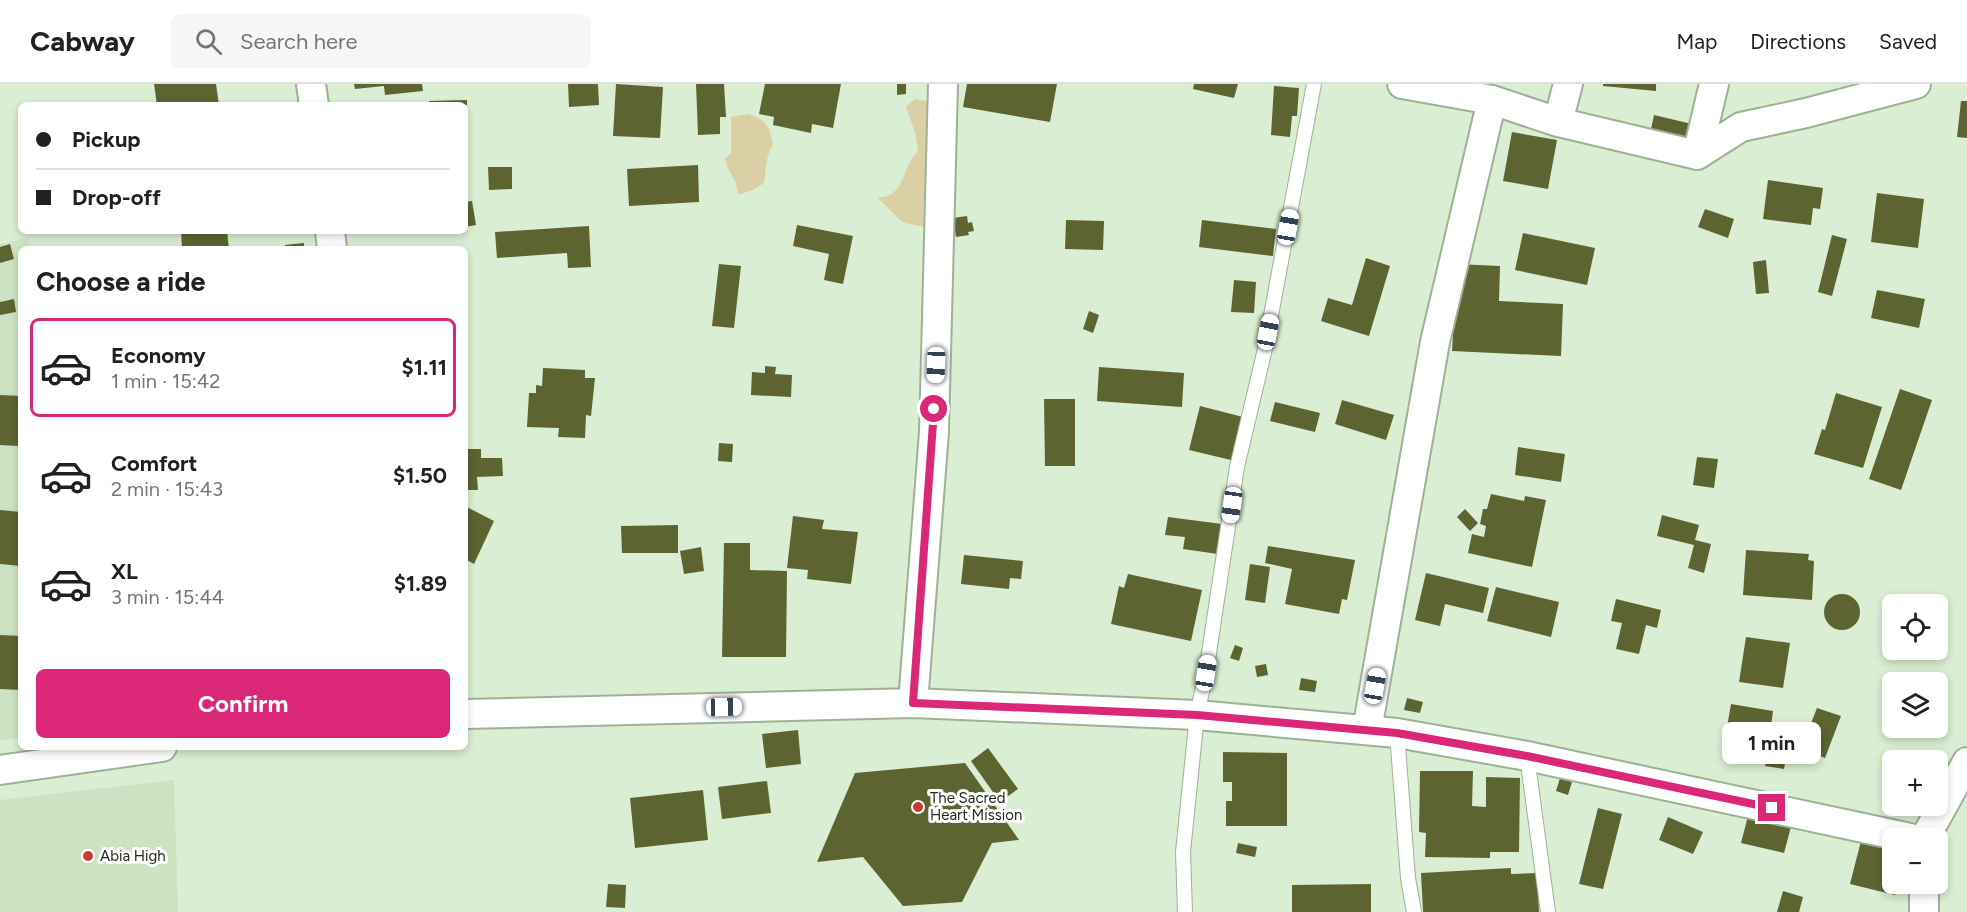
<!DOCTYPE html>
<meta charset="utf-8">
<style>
:root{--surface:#fff;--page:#f6f6f6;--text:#202124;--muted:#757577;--line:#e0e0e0;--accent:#db2777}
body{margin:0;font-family:Figtree,sans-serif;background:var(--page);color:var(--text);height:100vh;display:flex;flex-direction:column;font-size:22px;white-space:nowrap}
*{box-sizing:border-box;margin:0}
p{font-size:20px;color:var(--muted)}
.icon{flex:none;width:33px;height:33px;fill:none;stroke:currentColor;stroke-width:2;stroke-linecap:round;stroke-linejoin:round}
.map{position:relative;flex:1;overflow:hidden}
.panel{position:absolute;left:18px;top:162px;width:450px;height:504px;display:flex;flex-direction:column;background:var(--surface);border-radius:9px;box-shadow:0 3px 9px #0003}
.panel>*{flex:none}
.hud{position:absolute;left:18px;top:18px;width:450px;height:132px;border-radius:9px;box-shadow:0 3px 9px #0003;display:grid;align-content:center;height:132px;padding:0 18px;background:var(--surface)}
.controls{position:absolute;left:1882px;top:510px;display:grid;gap:12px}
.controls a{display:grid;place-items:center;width:66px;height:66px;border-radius:9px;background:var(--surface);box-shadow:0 3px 9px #0003;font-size:30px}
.end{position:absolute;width:27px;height:27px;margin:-14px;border:8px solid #db2777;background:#fff;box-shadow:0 0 0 3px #fff}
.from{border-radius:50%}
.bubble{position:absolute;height:42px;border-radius:9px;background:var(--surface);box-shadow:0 3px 9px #0003;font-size:20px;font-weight:700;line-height:42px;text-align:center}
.car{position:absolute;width:18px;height:36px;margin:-18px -9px;border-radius:8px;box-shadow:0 0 4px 2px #0007;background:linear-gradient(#fff 24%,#345 0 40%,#fff 0 76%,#345 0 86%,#fff 0)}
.hud b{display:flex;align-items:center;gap:21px;height:57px;font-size:22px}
.hud b+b{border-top:2px solid var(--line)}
.hud i{width:15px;height:15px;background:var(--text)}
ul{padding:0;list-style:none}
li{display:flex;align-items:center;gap:18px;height:99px;margin:0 12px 9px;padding:0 6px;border:3px solid transparent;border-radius:9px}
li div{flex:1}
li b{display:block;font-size:22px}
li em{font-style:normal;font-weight:700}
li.current{border-color:var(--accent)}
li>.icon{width:54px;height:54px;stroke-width:1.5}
h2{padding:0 18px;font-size:27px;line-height:72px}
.primary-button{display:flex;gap:12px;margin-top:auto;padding:12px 18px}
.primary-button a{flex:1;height:69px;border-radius:9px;background:var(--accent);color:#fff;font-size:24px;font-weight:700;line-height:69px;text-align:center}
header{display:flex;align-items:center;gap:36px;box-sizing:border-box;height:84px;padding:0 30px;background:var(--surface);border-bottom:2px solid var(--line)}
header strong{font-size:28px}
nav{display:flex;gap:33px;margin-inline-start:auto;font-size:21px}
.search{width:420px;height:54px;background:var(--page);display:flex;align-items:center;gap:15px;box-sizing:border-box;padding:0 21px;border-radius:9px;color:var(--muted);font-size:22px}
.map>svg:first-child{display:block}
.built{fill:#cbe3c3}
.green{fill:#dbcfa5}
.building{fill:#5d6432}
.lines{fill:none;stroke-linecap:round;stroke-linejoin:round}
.lane-casing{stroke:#9eb197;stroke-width:16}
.street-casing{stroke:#9eb197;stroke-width:32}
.lane{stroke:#fff;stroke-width:14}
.street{stroke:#fff;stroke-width:28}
.route{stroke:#db2777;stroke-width:8}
.poi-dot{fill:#c93b34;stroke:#fff;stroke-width:2}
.labels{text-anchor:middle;stroke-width:6;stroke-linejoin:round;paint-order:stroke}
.poi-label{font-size:15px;fill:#22291f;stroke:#fff;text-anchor:start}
</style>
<header>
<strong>Cabway</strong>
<div class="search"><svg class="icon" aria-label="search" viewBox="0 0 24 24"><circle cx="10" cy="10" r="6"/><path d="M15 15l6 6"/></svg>Search here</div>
<nav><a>Map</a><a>Directions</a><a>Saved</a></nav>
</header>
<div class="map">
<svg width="1967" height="828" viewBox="0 0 1967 828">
<rect width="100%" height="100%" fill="#daeed3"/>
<path class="built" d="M28,154L29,165H21V654L0,656V160Z
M174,696L178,828H0V716Z"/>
<path class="green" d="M915,15L932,18L928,144L902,138L878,114C882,113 889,112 892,110C906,99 905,78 918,68L916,52L906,22Z
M748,30C766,35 770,43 773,61C766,71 766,85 764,99L753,106L738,111C737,93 729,92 725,75L731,69V33Z"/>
<path class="building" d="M154,0H216L219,21H157Z
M354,0H422L423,7L385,11L384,2L355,5Z
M568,0H598L599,21L569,23Z
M616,0L663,3L660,54L613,52Z
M696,0H724L726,33H720V50L698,51Z
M765,0H841L833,44L812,40L811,49L773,41L774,33L759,30Z
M897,0H906V10L897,11Z
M967,0H1057L1050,38L963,23Z
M1194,0H1238L1234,14L1193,5Z
M1603,0H1656V7L1603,2Z
M1274,2L1299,4L1297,32H1292L1290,53L1271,51Z
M467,16V21H429V17Z
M1961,17H1967V54L1957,53Z
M1654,31L1692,40L1687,59L1650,50Z
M1512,48L1557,56L1548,105L1503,97Z
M698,81L699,118L629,122L627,85Z
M488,83H512V105L489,106Z
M1768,96L1823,104L1820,125L1813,124L1811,141L1763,135Z
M1877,109L1924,115L1918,164L1871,158Z
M472,117L476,141L465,143V118Z
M1705,125L1734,135L1728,154L1698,143Z
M967,132L968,139L972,138L974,147L968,148L969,151L956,153L953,134Z
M1066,136L1104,137L1103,166L1065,165Z
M1202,136L1276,145L1273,172L1199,163Z
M797,141L853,152L843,200L824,196L829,170L793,162Z
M589,142L591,183L568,184L567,169L497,174L495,148Z
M181,147H227L229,165H182Z
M1523,149L1595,164L1587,201L1515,186Z
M1832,151L1847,155L1832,212L1818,208Z
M304,159V165H285V161Z
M10,160L14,175L0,179V163Z
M1366,174L1390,182L1369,252L1321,237L1328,214L1352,221Z
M1766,176L1769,209L1756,210L1753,178Z
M719,180L741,182L734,244L712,242Z
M1457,180L1500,182L1499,217L1563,220L1561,272L1452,267Z
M1234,196L1256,198L1254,229L1231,228Z
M1877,206L1925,215L1919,244L1871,234Z
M14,215L16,228L0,231V218Z
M1089,227L1099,231L1093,249L1083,245Z
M765,282L776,283L775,290L792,291L791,313L751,311L752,288L765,289Z
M1099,283L1184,289L1182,323L1097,317Z
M543,284L585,286V294H595L591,332L586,331L585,354L558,353L559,344L527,343L529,309H536V301L542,302Z
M1900,305L1932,316L1901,406L1869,395Z
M1836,309L1882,323L1863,384L1814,370L1822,345L1825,346Z
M0,311L21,312L18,362L0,361Z
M1044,315H1075V382H1045Z
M1342,316L1394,331L1386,356L1335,340Z
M1275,318L1320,329L1315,348L1270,337Z
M1200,322L1243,333L1231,376L1189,366Z
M719,359L733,360L732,378L718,377Z
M1518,363L1565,370L1561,398L1515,391Z
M467,365H481V374H502L503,392L477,393L478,406H468Z
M1697,373L1718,375L1714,404L1693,401Z
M1491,410L1524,417L1525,412L1546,416L1532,483L1468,469L1472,450L1484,453L1486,442L1480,440L1483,425H1487Z
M465,422L494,437L474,480L465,475Z
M1465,425L1478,439L1470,447L1457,433Z
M0,426L21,428V482L0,480Z
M1662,431L1699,441L1695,456L1711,460L1704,489L1688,484L1694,461L1657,452Z
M793,432L824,436L822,445L858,448L851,500L807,495L808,486L787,484Z
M1168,433L1222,440L1218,470L1183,465L1185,453L1165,451Z
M678,441V469H622L621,442Z
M724,459H750V486L787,487L786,573H722Z
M1268,462L1355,476L1347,516L1342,515L1339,530L1285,520L1292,485L1265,479Z
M701,463L704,487L684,490L680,467Z
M1746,466L1809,470L1808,476L1814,477L1812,516L1743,511Z
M964,471L1023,477L1021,495L1010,494L1009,505L961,500Z
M1250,480L1270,483L1265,519L1245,516Z
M1426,489L1489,504L1483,529L1445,520L1440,542L1415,536Z
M1128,490L1202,506L1191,557L1111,540L1119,502L1124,504Z
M1496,503L1559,518L1551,553L1487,537Z
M1824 528a18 18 0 1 1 36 0a18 18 0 1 1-36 0Z
M1616,515L1661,526L1657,544L1646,541L1639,570L1616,565L1622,539L1611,537Z
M0,551L21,552V606L0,605Z
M1746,553L1790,559L1783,604L1739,598Z
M1235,561L1243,564L1239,577L1230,574Z
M1266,580L1268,591L1257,593L1255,582Z
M1301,594L1317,597L1315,608L1299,606Z
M1407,614L1423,618L1420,629L1404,626Z
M1731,620L1773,627L1770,650L1727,643Z
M1817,624L1841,632L1825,674L1801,665Z
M1772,645L1791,648L1784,685L1765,682Z
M798,646L801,680L766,684L762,650Z
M988,664L1018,705L1000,718L971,677Z
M1223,668L1287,669V742H1226V717H1232V698H1223Z
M965,679L1019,756L992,759L962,818L903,822L863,773L817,778L855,689Z
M1420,687H1473L1472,722L1486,723V693L1520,694L1519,768H1490V774L1425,773L1426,749L1419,748Z
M1560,694L1572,698L1568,711L1556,707Z
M767,697L771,729L722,735L718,703Z
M703,706L708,756L635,764L630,714Z
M1598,724L1622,730L1603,805L1579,800Z
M1749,728L1792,739L1784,769L1741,759Z
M1668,733L1703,748L1693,770L1659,756Z
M1861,757L1893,765V800H1898L1895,811L1850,800Z
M1238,759L1257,763L1255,773L1236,769Z
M1511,784V790L1537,789L1539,828H1423L1421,789Z
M608,800L626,801L625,824L606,823Z
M1371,800V828H1292V801Z
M1783,807L1803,813L1799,828H1777Z"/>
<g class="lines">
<g class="lane-casing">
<path id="lane" d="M1397,649L1408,794L1414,828
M1527,672L1548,828
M1185,828L1183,768L1197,631L1206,589L1237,383L1264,269L1314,0"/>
</g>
<g class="street-casing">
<path id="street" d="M311,0L314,21
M1402,0L1492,16L1558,38L1697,71L1714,0
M1558,38L1568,0
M1697,71L1741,43L1806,29L1916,0
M330,147L332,165
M913,619L934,348L943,0
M465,630L913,619L1197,631L1397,649L1527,672L1910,754
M1367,646L1435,258L1492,16
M0,686L162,663
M1925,754L1967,678
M1924,800V828"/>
</g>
<use href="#lane" class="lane"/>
<use href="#street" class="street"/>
</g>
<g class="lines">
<path class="route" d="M934,325L913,619L1197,631L1397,649L1527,672L1772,724"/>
</g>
<g class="poi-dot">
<circle cx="918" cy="723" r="6"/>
<circle cx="88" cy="772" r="6"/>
</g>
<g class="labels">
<g class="poi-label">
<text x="930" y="719">The Sacred<tspan x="930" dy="17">Heart Mission</tspan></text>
<text x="100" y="777">Abia High</text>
</g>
</g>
</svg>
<div class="controls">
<a><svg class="icon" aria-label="locate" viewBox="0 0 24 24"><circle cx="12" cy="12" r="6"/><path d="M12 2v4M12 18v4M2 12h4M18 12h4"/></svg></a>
<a><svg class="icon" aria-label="layers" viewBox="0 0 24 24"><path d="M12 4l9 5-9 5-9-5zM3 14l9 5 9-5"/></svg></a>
<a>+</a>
<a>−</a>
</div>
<i class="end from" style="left:934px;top:325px"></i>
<i class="end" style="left:1772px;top:724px"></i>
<div class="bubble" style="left:1722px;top:638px;width:99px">1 min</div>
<i class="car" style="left:1288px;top:143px;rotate:10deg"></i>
<i class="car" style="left:1268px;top:248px;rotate:11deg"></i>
<i class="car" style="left:936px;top:281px;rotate:182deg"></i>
<i class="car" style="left:1232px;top:421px;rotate:188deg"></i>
<i class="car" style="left:1206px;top:589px;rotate:9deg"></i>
<i class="car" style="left:1375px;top:602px;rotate:10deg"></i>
<i class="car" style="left:724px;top:623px;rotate:89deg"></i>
<div class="hud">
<b><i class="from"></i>Pickup</b>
<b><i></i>Drop-off</b>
</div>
<section class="panel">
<h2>Choose a ride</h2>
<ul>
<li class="current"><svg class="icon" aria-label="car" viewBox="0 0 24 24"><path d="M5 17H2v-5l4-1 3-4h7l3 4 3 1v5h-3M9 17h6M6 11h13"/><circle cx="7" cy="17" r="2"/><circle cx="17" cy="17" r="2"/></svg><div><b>Economy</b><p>1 min · 15:42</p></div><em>$1.11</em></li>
<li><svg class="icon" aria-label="car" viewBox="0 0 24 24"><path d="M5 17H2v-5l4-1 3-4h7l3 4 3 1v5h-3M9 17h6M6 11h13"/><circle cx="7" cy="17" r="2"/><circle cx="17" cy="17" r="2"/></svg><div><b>Comfort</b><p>2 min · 15:43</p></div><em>$1.50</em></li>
<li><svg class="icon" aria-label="car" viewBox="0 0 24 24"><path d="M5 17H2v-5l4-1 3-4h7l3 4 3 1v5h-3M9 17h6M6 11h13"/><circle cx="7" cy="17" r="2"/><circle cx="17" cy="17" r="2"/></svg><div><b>XL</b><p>3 min · 15:44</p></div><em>$1.89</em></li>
</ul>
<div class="primary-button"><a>Confirm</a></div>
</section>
</div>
